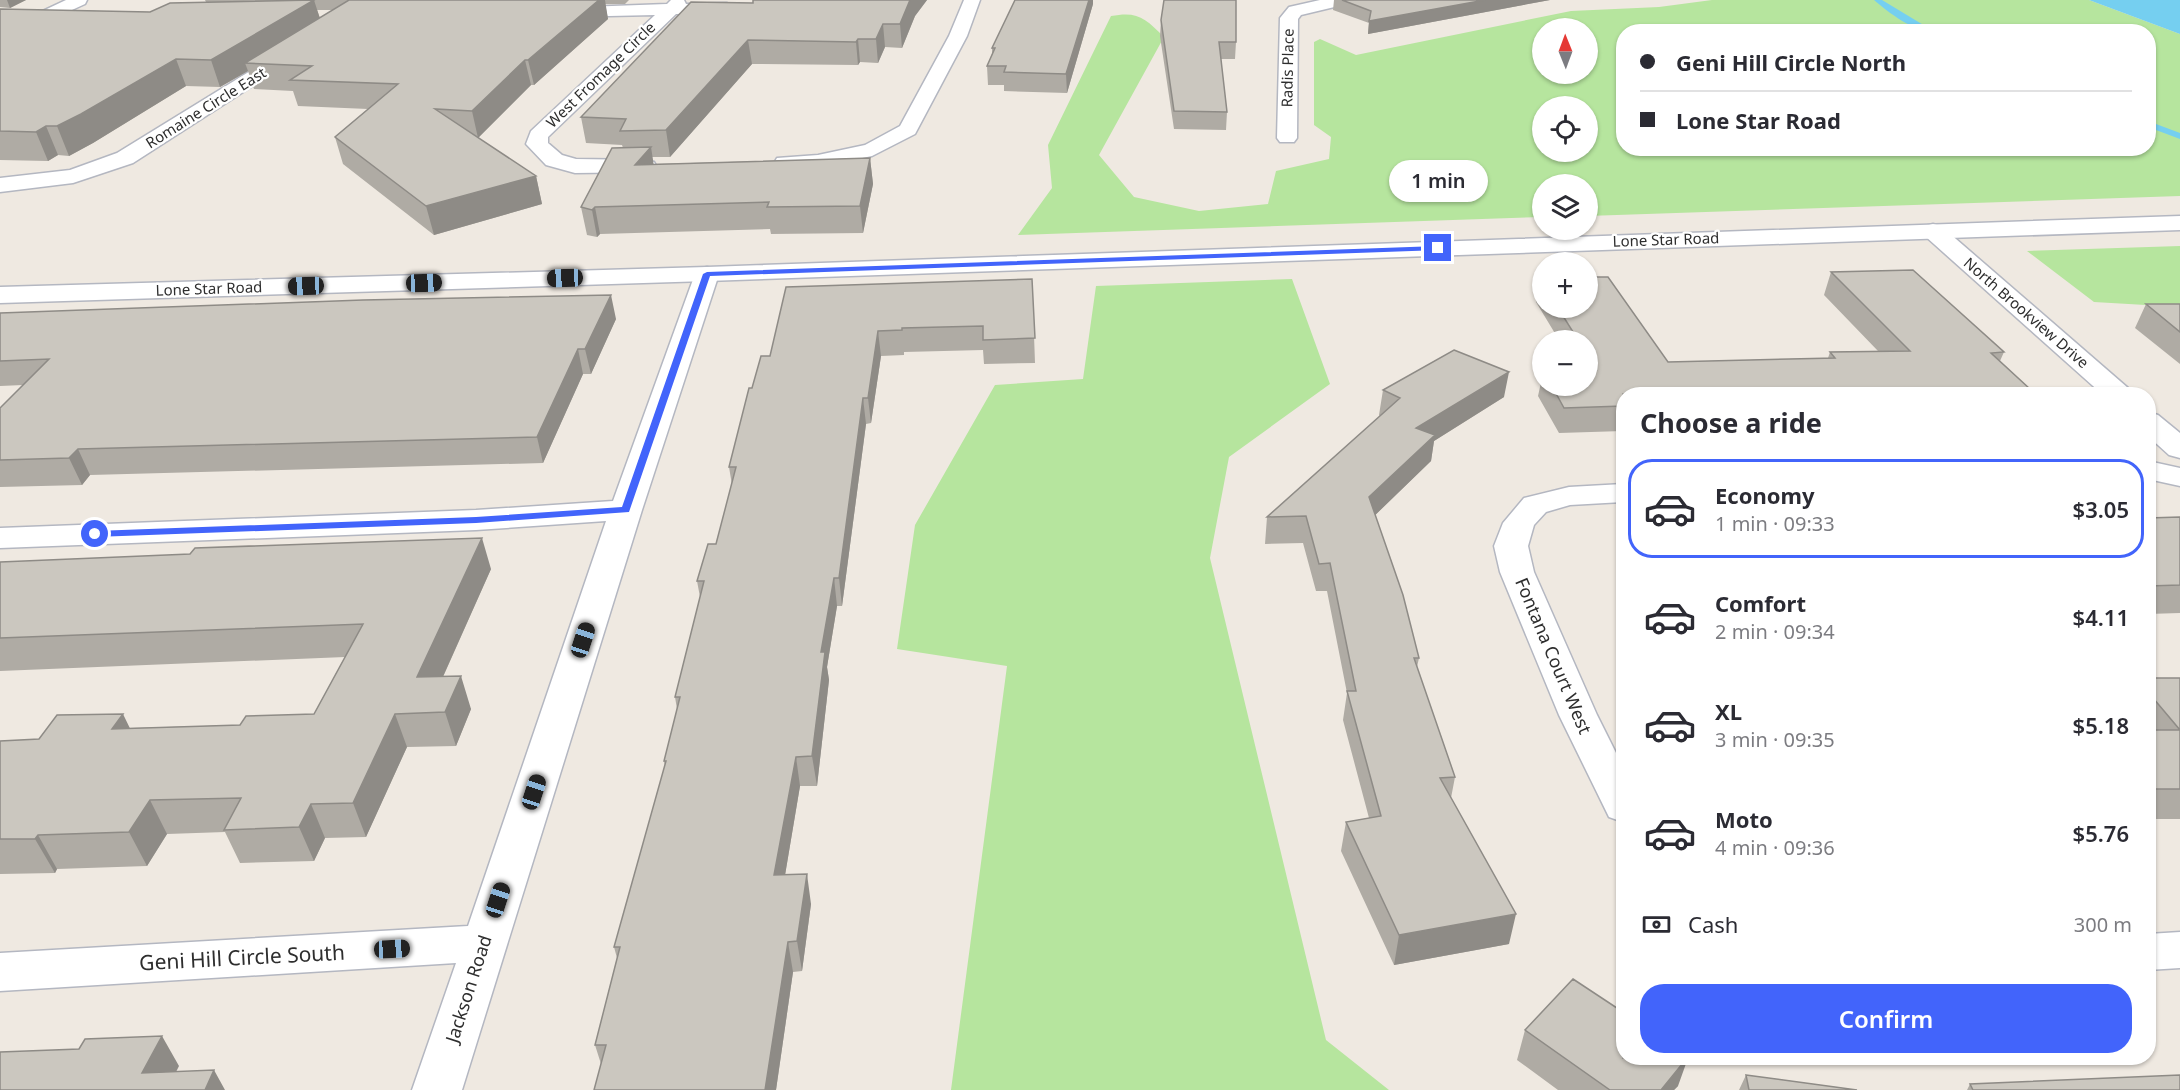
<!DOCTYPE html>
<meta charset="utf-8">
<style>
:root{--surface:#fff;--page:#f2f2f3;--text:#2b2b33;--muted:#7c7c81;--line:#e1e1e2;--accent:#4264fb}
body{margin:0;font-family:"Noto Sans",sans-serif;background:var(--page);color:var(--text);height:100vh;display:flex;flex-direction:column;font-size:22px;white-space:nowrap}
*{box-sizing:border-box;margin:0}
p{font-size:20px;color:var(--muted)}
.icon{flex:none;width:33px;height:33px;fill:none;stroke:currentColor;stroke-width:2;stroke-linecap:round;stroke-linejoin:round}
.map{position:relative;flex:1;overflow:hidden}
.details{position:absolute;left:1616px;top:387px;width:540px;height:678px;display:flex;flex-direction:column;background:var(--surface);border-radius:24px;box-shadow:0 2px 4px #0004}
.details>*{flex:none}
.guide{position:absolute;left:1616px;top:24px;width:540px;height:132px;border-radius:24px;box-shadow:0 2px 4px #0004;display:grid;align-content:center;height:132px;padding:0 24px;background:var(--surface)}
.needle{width:39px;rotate:359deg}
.fabs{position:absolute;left:1532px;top:18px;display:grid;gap:12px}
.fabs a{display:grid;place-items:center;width:66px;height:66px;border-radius:50%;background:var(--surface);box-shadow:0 2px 4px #0004;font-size:30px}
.end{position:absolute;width:27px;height:27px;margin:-14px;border:8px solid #4264fb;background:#fff;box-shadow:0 0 0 3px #fff}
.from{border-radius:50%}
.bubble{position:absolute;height:42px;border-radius:21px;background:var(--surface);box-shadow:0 2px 4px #0004;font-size:20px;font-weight:600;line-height:42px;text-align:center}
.car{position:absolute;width:18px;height:36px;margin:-18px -9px;border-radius:8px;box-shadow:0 0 4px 2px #0007;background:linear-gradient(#222 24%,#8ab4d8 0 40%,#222 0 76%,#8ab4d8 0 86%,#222 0)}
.guide b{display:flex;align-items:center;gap:21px;height:57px;font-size:22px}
.guide b+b{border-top:2px solid var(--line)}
.guide i{width:15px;height:15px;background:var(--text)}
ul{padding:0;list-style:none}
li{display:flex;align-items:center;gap:18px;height:99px;margin:0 12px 9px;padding:0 12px;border:3px solid transparent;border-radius:24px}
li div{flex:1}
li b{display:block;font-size:22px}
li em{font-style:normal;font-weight:600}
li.current{border-color:var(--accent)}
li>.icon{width:54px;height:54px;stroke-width:1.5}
h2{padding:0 24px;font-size:27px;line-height:72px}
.pay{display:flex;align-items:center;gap:15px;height:66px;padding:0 24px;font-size:22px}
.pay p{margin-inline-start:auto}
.button{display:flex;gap:12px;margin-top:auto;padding:12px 24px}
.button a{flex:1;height:69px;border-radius:24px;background:var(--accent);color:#fff;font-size:24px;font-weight:600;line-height:69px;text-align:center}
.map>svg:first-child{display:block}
.green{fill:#b6e59e;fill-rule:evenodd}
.water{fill:#75cff0}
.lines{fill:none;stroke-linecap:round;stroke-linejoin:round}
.stream{fill:#75cff0;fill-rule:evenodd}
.street-casing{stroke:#b4b7c1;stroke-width:3}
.secondary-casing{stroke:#b4b7c1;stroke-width:3}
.street{fill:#fff;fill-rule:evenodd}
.secondary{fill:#fff;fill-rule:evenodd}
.wall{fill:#afaba4;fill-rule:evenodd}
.shaded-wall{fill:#8e8b86}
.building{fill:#cbc7bf;stroke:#8e8b86;stroke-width:1.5}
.route{fill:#4264fb}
.labels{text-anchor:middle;stroke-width:4.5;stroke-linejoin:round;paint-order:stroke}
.far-street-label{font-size:15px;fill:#2e2e2e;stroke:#fff}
.street-label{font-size:18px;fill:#2e2e2e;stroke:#fff}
.near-street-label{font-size:21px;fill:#2e2e2e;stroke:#fff}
</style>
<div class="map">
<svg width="2180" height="1090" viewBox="0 0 2180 1090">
<rect width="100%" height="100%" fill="#efe9e1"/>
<path class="green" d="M1712,0H2089L2180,34V196L1587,216V184H1542V217L1018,235L1052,188L1048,145L1111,16C1138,11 1145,18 1164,37L1099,155L1134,197L1199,211L1268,204L1276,171L1329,159L1331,137L1314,125V42L1320,39L1356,55L1571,11L1659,7ZM1542,28H1587V74H1542ZM1623,32H2148V148H1623ZM1542,106H1587V152H1542Z
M2180,246V307L2094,302L2027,251Z
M1292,279L1330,384L1229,457L1210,558L1326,1040L1389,1090H951L1007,666L897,649L915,525L995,385L1083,379L1096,286Z"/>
<path class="water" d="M2089,0H2180V34Z"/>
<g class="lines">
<path class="stream" d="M1874,0H1882L1935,32C1914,32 1889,13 1874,0Z
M2148,121L2180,133V139L2148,127Z"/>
<g class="street-casing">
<path id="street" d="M66,0H87L85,4L0,43V31Z
M366,0H386L133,163L73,183L0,192V178L70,170L117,153Z
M671,0H684L686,4L727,3L736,8L727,13L676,14L548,137V143L562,155L576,159L646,160L654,162L657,167L654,172L575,173L546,165L526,144L531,131L655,15L563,17L554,12L557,8L667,4Z
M964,0H980L967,36L915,134L872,156L818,167L777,168L774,163L777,158L818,155L865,145L900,126L949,36Z
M1320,0H1349L1347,4L1301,15L1298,19L1297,138L1294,142H1280L1277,138L1280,18L1289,7Z
M1933,224L1941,226L2128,388L2132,394H2102L1925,236L1921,231L1925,226Z
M707,267L716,269L719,274L642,510L462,1090H412L456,963L0,991V953L468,926L606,521L476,530L0,548V528L476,510L613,501L695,274L698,269Z
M2148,412L2158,415L2180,433V458L2169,455L2148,436Z
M2148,461L2180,468V486L2148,479Z
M1623,484V502L1570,505L1546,512L1534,525L1528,546L1534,572L1597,715L1623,767V822L1609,817L1559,715L1500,572L1494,546L1503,523L1524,498L1569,487Z
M2180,932V968L2148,970V934Z"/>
</g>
<g class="secondary-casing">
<path id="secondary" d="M2180,216V230L707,281L0,303V287L707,267Z"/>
</g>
<use href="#street" class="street"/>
<use href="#secondary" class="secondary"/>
</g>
<path class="wall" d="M0,0H26L10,8L0,7Z
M205,0H629L625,4H605L608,19L534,85H531L478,138L536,176L542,204L434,235L343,164L335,137L368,109L298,106L293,91L254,89L248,71L220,87L186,86L93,143L69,156L58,155L48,161L0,160V9L150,12L206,2ZM317,10H334L320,18Z
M753,0H927L915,16L902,48L885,47L878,63L860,62L858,65L752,64L670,157H652L653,164L870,158L873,184L863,233L771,234L770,229L600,234L597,237L587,235L581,207L623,148L622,145L586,143L581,117L753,3Z
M1334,0H1550L1368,34L1369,23L1333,10Z
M1093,4L1067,93L1004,91V85H988L987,66L992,54V48Z
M1161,20L1236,42L1235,59H1221L1227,112L1226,130L1174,129L1160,36Z
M1831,272L2004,352L2000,361L2030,389L2028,394H1623V431L1559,433L1538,396L1542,378V386H1587V340H1559L1536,302L1540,278H1542V308H1587L1668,362L1828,358L1830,352L1878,351L1824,295Z
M1032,279L1035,363L984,364L983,350L904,352V355L881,356L871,423L866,424L842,606H837L827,667L829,680L817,786H800L785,875L811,904L802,971L793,972L776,1090H594L601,1064L595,1045L617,958L614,947L665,766L664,761L677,709L675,697L700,597L697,581L716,544L732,485L729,467L752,388L770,356Z
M2146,304H2180V364L2135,328Z
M0,313L616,319L591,374H583L543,463L90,475L82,485L0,487V408L23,385L0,386Z
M1383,390L1504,397L1434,441L1431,461L1375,515L1419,658L1417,667L1455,777L1451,798L1509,944L1394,965L1341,851L1346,822L1369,818L1343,720L1347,693L1327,591H1316L1303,543L1265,544L1267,517L1380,416L1379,415Z
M2180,517V613L2148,614V518Z
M0,562L491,569L443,677L471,709L456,746L407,747L366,837L325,838L314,861L240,863L225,832L167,834L147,866L57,869L55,873L0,874V741L39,739L130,728L240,725L314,714L345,657L0,671Z
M2148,678H2180V819H2148Z
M1525,1030L1678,1086L1674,1090H1558L1517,1060Z
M1746,1075L1857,1090H1739Z
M1970,1084L2180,1090H1967Z"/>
<path class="shaded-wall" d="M7,0H26L10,8Z
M314,0L322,25L245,63L248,71L220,87L211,60Z
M599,0H605L608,19L534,85L528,60Z
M910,0H927L915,16L902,48L900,24Z
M1089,0H1093V4L1067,93L1066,74Z
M1485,0H1550L1368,34L1369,21Z
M883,24L885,47L878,63L876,39Z
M858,39L860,62L858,65L856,42Z
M748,40L752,64L670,157L666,130Z
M176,59L186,86L93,143L69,156L57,126Z
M525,60L531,85L478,138L472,111Z
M46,126L58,155L48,161L36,132Z
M651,147L655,173L635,165Z
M870,158L873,184L863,233L860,206Z
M536,176L542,204L434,235L426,206Z
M595,207L600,234L597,237L592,210Z
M611,295L616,319L591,374L585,349Z
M878,331L881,356L871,423L868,398Z
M578,349L583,374L543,463L537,437Z
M1509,372L1504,397L1434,441L1431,461L1366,524L1369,497L1416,428Z
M863,398L866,424L842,606L839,578Z
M78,449L90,475L82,485L69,458Z
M482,538L491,569L428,710L417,677Z
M834,578L837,606L827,667L829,680L817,786L812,756L821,652Z
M461,676L471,709L456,746L445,712Z
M123,714L139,747L112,729Z
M395,714L407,747L366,837L353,803Z
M796,757L800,786L780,905L774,875Z
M150,800L167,834L147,866L129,832Z
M311,804L325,838L314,861L299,827Z
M38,835L57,869L55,873L35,839Z
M807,874L811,904L802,971L797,941Z
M1516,914L1509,944L1394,965L1399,935Z
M788,942L793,972L776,1090H765Z
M162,1036L179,1066L167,1090L142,1073Z
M1687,1058H1688L1678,1086L1674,1090H1661Z
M214,1070L225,1090H205Z"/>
<path class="building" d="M314,0L211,60L176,59L81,114L57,126H46L36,132L0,131V9L150,12L170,3Z
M349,0H599L528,60H525L472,111L435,109L536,176L426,206L335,137L398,84L290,80L312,66L245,63Z
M753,0H910L900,24H883L876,39H858L856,42L748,40L666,130L620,131L626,119L581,117L691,2L753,3Z
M1015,0H1089L1066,74L1004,72L1006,66H987L995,48H992Z
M1164,0H1236V42H1219L1227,112L1174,111L1161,20Z
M1342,0H1485L1369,21L1371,11Z
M651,147L635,165L870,158L860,206L767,207L769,202L595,207L592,210L581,207L612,148Z
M1913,270L2004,352L1991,353L2030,389L1787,394H1788H1623V406L1564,408L1552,386H1587V370H1596L1587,355V340H1578L1558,308H1587V277H1608L1668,362L1835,358L1830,352L1910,351L1831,272Z
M1032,279L1035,338L983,340V326L902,328V330L878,331L868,398H863L839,578H834L821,652H825L812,756L796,757L774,875L807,874L797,941L788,942L765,1090H594L606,1045H595L620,947H614L666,761H664L680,697H675L704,581H697L708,544H716L736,467H729L749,388H752L761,356H770L786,287Z
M611,295L585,349H578L537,437L78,449L69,458L0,460V408L49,359L0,361V313L363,300Z
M2146,304H2180V332Z
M1454,350L1509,372L1416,428L1435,435L1369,497L1403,595L1419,658H1414L1455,777L1440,778L1516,914L1399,935L1346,822L1381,816L1347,691H1356L1330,563L1319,564L1306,516L1267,517L1400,398L1383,390Z
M2180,517V585L2148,586V518Z
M482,538L417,677L461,676L445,712L395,714L353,803L311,804L299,827L224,830L241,798L150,800L129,832L38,835L35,839H0V741L39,739L57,715L123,714L112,729L240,725L246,716L314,714L363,624L0,638V562L190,554L195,548Z
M2148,678H2180V789H2148V730H2180L2148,692Z
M1573,979L1623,1012V1058H1687L1661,1090H1610L1525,1030Z
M162,1036L142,1073L214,1070L205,1090H0V1052L79,1049L85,1039Z
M1746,1075L1857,1090H1749Z
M2180,1075V1090H1973L1970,1084Z"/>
<path class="route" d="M1438,246L1440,250L710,276L629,512L476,523L95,537L90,534L95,531L476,517L622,507L703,274L707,272Z"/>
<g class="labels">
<g class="far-street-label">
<text transform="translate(1288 68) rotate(-89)" y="5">Radis Place</text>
<text transform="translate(601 75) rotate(-44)" y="5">West Fromage Circle</text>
<text transform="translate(206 108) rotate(-32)" y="5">Romaine Circle East</text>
<text transform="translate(1666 240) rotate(-2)" y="5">Lone Star Road</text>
<text transform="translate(209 289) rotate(-2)" y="5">Lone Star Road</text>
<text transform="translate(2026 313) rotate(41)" y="5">North Brookview Drive</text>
</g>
<g class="street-label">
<text transform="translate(1553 656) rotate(67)" y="6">Fontana Court West</text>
<text transform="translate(469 989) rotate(-72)" y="6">Jackson Road</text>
</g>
<g class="near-street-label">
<text transform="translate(242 958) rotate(-3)" y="7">Geni Hill Circle South</text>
</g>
</g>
</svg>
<div class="fabs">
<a><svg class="needle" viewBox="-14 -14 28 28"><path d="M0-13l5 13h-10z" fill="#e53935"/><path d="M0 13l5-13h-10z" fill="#7c7c81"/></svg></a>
<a><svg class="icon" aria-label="locate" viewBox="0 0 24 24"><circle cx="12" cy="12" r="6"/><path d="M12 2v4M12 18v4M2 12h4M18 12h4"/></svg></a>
<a><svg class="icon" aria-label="layers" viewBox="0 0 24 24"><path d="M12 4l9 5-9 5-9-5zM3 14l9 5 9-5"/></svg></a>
<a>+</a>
<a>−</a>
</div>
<i class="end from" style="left:95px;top:534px"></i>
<i class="end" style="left:1438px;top:248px"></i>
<div class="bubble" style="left:1389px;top:160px;width:99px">1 min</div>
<i class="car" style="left:565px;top:278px;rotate:268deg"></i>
<i class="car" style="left:424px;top:283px;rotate:88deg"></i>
<i class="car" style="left:306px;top:286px;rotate:268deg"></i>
<i class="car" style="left:583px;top:640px;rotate:18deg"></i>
<i class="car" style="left:534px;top:792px;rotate:18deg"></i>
<i class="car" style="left:498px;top:900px;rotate:18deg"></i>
<i class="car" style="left:392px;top:949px;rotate:87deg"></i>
<div class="guide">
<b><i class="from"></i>Geni Hill Circle North</b>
<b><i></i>Lone Star Road</b>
</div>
<section class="details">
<h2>Choose a ride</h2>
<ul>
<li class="current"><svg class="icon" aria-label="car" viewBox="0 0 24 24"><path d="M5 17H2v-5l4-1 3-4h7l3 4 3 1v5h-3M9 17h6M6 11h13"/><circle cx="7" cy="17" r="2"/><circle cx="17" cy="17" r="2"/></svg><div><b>Economy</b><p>1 min · 09:33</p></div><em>$3.05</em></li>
<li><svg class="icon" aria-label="car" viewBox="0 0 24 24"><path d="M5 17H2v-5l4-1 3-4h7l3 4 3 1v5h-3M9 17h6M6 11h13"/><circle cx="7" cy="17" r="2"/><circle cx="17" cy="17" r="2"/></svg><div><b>Comfort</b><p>2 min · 09:34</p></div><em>$4.11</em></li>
<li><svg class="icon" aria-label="car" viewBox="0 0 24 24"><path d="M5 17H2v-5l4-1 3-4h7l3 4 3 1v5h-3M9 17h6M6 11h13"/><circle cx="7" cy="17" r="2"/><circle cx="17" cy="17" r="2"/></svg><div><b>XL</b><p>3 min · 09:35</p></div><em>$5.18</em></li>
<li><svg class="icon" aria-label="car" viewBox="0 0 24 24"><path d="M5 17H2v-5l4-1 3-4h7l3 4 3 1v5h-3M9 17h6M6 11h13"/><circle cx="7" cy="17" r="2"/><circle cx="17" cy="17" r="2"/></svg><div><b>Moto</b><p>4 min · 09:36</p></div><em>$5.76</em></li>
</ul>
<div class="pay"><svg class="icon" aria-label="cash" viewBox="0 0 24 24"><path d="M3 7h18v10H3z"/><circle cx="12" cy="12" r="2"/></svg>Cash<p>300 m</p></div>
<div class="button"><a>Confirm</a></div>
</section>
</div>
